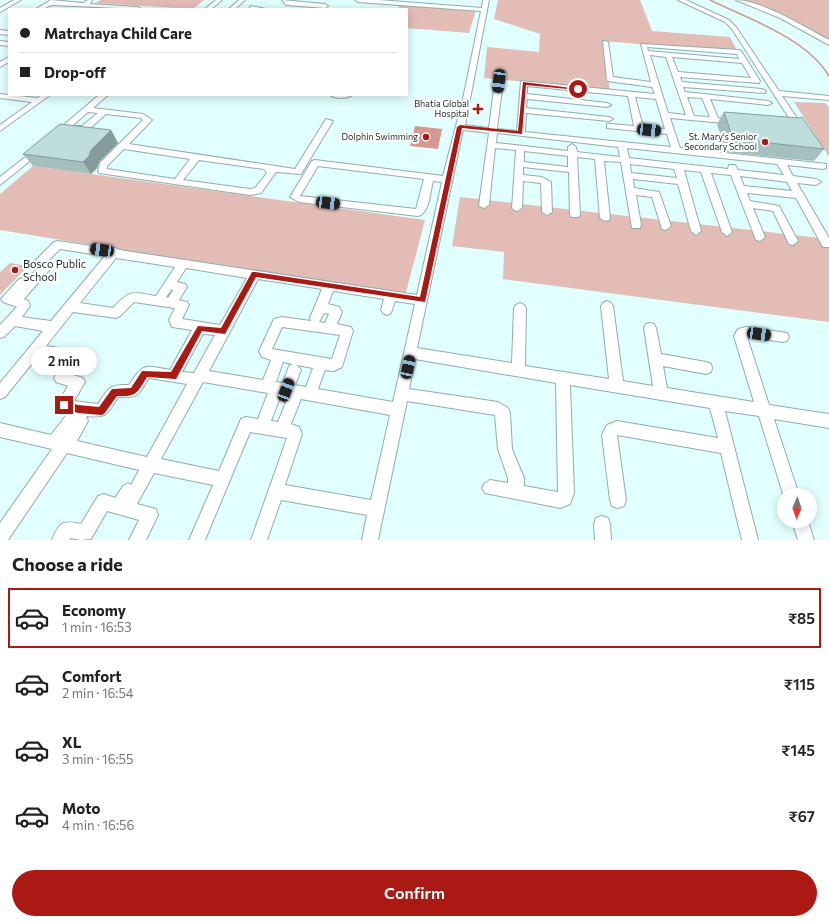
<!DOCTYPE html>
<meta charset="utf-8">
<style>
:root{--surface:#fff;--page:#f2f2f2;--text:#202124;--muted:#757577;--line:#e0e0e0;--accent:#ab1914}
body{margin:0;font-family:Commissioner,sans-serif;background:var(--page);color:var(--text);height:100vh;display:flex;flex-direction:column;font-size:15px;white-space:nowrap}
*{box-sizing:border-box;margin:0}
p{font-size:13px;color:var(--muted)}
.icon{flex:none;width:22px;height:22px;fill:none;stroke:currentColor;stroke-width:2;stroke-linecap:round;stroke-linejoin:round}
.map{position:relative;height:540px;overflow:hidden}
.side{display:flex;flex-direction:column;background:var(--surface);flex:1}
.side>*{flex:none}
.hud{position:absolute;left:8px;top:8px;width:400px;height:88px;border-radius:0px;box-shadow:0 2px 10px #0003;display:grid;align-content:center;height:88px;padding:0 12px;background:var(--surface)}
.needle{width:26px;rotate:182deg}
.buttons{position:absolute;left:777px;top:488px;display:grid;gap:8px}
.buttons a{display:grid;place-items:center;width:40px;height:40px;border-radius:50%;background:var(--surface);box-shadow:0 2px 10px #0003;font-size:20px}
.end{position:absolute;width:18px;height:18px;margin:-9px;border:5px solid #ab1914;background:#fff;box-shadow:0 0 0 2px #fff}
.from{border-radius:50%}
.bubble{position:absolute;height:28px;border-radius:14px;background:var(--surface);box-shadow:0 2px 10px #0003;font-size:13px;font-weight:600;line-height:28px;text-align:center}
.car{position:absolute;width:12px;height:24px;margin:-12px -6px;border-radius:5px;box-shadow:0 0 3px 1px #0007;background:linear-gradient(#222 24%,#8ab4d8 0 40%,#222 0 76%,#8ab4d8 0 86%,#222 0)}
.hud b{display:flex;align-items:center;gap:14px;height:38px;font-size:15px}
.hud b+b{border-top:1px solid var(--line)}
.hud i{width:10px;height:10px;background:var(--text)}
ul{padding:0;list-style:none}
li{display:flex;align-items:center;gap:12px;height:60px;margin:0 8px 6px;padding:0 4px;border:2px solid transparent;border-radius:0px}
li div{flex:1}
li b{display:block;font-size:15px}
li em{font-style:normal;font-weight:600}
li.active{border-color:var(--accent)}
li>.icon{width:36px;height:36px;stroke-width:1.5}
h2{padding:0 12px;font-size:18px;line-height:48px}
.action{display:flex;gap:8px;margin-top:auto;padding:8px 12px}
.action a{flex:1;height:46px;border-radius:24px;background:var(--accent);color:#fff;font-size:16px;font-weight:600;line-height:46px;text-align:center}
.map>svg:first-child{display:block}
.green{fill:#e3bcb6}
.water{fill:#d4988f}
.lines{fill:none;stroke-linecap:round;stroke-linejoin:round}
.stream{stroke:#d4988f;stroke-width:1.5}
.minor-casing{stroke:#90acab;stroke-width:2}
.minor{fill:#fff;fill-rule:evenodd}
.wall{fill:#a5bebe}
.shaded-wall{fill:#869b9b}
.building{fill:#c0dddd;stroke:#869b9b}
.route{fill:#ab1914}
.poi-dot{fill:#ab1914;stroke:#fff;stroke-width:1.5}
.labels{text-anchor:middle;stroke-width:4;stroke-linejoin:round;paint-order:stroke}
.far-poi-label{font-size:9px;fill:#1d2828;stroke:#fff;text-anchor:end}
.poi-label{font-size:11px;fill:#1d2828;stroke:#fff;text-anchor:start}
</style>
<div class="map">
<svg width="829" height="540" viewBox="0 0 829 540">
<rect width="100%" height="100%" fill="#e1fffe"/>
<path class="green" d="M101,0H204L193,9L96,3Z
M498,0H640L652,31L730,37L738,52L602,41L610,90L484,78L487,47L539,52L540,34L494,19Z
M734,0H829V43L789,21Z
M400,5L476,10L469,33L407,28V9H398Z
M794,102L825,103L829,107V157Z
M33,166L425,220L405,296L0,230V194Z
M460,197L829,239V322L503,279L504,252L452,246Z
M10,263L28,266L0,295V272Z"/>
<path class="water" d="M415,126L442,129L438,149L410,146Z"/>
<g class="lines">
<path class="stream" d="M710,0C749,19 806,38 829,76"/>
<g class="minor-casing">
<path id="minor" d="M14,0H21L0,12V8Z
M51,0L83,3L88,0H92L90,4L138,7L141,9L51,5L43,9H36Z
M216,0H222L211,9H205Z
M239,0H245L235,9H229Z
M282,0L325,4L328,6L325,8L286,5Z
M355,0H379L482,8L483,0H489L465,125L489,128L495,81L499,79L503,81L497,129L517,131L521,81L655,94L652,87L607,81L603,41L608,42L613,77L651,82L641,44L739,50L741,51L760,81L759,83L680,77L682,82L762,89L766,91L765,93L683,87L685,92L768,101L772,103L768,105L710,99L718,118L737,120L738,122L734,124L670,118L680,148L826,164V168L823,169L787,165L793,176L816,179L821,182L816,185L797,183L829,238V247H823L796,198L747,193L750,201L779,206L798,241L793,245L789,244L773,211L753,208L765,237L760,241L756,240L731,175L711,173L732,232L727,236L722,232L701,172L684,170L701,231L696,235L691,231L678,184L633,179L634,188L659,192L671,226L666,230L662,229L652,197L636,195L641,225L640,228H632L621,162L604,161L610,218L609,220L605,221L600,218L595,159L577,157L580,215L578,217H572L570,215L569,172L523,167V175L542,177L551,182L552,212L547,215L542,212L541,183L523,181L522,208L517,211L514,210L512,208L516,150L495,148L489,205L484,208L481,207L479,205L489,133L463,130L417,348L512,363L514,308L516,305L520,303L524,305L526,308L525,366L609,379L601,306L603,303L607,301L611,303L613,306L623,381L653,386L644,328L646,324L650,323L654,324L656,328L661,354L706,362L711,364L712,368L711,372L706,374L663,366L667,388L754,402L734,336L738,329L746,327L787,333L789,337L787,341L783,342L747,337L769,405L829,414V428L774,419L799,495H784V497L759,416L725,411L758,540H742L721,453L617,435L626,500L624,506L618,508L612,506L610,500L602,435L607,425L617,421L718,438L710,408L570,385L574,493L570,504L560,508L485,493L482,488L485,483L490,480L508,483V478L498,449L495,415L407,401L378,540H362L367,515L281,500L267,540H251L287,438L250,432L205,540H189L213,485L154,473L137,504L156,509L158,515L146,540H129L139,520L107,511L91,539L80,540L71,538L69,540H52C59,522 63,520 81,524L98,496L104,494L115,498L123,486L128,483L131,485L139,470L67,453L8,540H0V523L52,449L0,437V423L51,435L68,413L59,410L57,405L68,386L56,382L54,378L65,359L38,356L5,397L0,399V383L43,331L15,326L4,337L0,338V325L17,307L3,302L1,299L19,279L23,278L27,280L38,268L34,264L35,261L54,242L58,241L112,249L115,248L119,250L417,295L442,182L433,181C430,191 430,213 418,216L299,202L290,197L312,161L315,160L443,176L463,99L481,11L358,2ZM647,47L737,54L739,59L648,51ZM650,55L666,57L686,115L668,113ZM672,57L742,63L751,78L678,72ZM527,86L628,96L634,126L610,124H607V128L667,134L671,147L525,132L526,113L609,121L613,119L609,117L526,108L527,99L607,107L611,105L607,103L527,94ZM635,97L656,99L665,129L643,127ZM687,97L702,98L710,117L694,116ZM497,133L618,147L620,157L577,152L576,147L572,144L568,147V151L496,143ZM627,148L777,164L784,175L738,170L735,165H729L728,169L629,158ZM524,151L568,156V167L524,162ZM630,164L674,169L677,178L631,173ZM318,166L424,179L416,209L300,196ZM740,176L787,182L792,191L744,186ZM60,249L105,256L51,321L22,317L30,306L28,301L24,299L51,268L52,265L48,261ZM116,258L175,267L156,296C131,292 131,289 113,308L80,303ZM186,268L247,278L220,325L182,319L189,305L187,302L179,300L187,287L185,284L177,282ZM258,279L322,289L310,318L311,321L282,317L274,319L259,351L262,357L271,360L263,380L209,371ZM172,289L173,290L168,298L166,297ZM333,291L384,299L381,310L383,313L387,315L391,313L395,301L415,304L393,402L318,389L325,370L334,371L342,367L353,331L351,327L337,324L342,312L339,307L328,304ZM134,302L175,308L169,320L172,327L192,330L170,370C143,365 144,363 129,385C109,384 108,389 98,404L74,401L85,382L83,378L70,374L80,355L78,351L46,346L73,312L116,318L120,316ZM324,313L329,314L325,323L319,322ZM282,327L340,335L332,359L272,349ZM203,334L215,335L194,373L182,372ZM415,359L556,383L558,492L524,486V478L512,449L510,413L508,408L498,402L409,389ZM283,362L293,364L289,366L283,383L276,382ZM297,365L313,368L306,387L295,385L301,370ZM149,378L187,384L147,457L77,441L88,421L86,416C107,418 107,415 118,397C140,398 137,396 149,378ZM203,382L268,393L258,419L246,417L241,419L219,471L161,459ZM281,395L288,397L278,422L271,421ZM301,399L390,415L371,500L285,485L302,434L299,427L291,424Z
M678,0H686L729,20L736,27L779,91L829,96V100L782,96L805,130L804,132H798L732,29L725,22Z
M736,0C761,0 806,28 829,40V45L780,18Z
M251,6L266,9H249Z
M0,30L9,31V35L0,34Z
M0,41L9,42V46L0,45Z
M9,57V62L0,67V62Z
M0,94L38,98L41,95H50L0,131V125L32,102L0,98Z
M99,95H108L93,108L143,114L152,120L129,144L295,169L326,119L333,121L301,174L276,172L261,193L250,195L99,173L98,171L100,163L143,120L141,118L106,114L87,131L73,130L69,128L60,136H54L53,134ZM88,112L98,113L82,126H72ZM124,149L190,159L175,179L107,169V166ZM199,160L264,169L267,173L255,188L250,189L183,180Z
M330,95H352C347,99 335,99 330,95Z
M38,147L41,148V152L0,185V177Z
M602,516L608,518L610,524L611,540H595L594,524L596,518Z
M792,521H808L814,540H798Z"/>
</g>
<use href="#minor" class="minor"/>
</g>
<path class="wall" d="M724,112L824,149L814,161L726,152L717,124Z
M111,130L118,143L99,162L97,168L91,174L33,166L23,154Z"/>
<path class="shaded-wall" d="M111,130L118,143L99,162L97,168L91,174L83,162L91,150Z"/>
<path class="building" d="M724,112L799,118L802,117L824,149L733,139Z
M60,124L111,130L91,150L89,156L83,162L23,154Z"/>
<path class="route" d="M523,82L580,89L578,90L526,85L522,134L462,128L425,302L256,277L225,334L202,331L176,379L147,377C137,393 137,397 117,396L104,414L101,415L78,413L61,408L60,405L64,401L78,405L99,407L112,389L131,388L142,371L171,372L198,326L221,328L252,272H255L420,297L457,127L460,125L518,131Z"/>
<g class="poi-dot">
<path d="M476 103h4v4h4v4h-4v4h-4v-4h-4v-4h4z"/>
<circle cx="426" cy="137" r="4"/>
<circle cx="765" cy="142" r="4"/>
<circle cx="15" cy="270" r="4"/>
</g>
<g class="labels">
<g class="far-poi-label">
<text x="469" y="107">Bhatia Global<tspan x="469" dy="10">Hospital</tspan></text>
<text x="418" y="140">Dolphin Swimming</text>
<text x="757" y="140">St. Mary's Senior<tspan x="757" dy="10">Secondary School</tspan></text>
</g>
<g class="poi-label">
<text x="23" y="268">Bosco Public<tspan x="23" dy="13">School</tspan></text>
</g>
</g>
</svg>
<div class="buttons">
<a><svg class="needle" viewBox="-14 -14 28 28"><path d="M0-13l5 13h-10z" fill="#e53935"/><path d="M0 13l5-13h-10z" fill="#757577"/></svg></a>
</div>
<i class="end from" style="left:578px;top:89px"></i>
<i class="end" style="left:64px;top:405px"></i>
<div class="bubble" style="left:31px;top:347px;width:66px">2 min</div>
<i class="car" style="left:499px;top:81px;rotate:187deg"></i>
<i class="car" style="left:649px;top:130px;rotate:96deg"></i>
<i class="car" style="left:328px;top:203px;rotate:97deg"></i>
<i class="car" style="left:102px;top:250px;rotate:278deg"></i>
<i class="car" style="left:759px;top:334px;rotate:98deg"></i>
<i class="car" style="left:408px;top:367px;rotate:12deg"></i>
<i class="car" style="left:286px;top:390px;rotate:21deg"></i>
<div class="hud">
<b><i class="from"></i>Matrchaya Child Care</b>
<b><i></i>Drop-off</b>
</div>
</div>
<section class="side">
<h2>Choose a ride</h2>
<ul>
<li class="active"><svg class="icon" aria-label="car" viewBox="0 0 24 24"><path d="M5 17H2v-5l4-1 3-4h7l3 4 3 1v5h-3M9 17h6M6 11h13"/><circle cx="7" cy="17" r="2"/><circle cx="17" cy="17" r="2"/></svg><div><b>Economy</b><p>1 min · 16:53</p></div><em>₹85</em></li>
<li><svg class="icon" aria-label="car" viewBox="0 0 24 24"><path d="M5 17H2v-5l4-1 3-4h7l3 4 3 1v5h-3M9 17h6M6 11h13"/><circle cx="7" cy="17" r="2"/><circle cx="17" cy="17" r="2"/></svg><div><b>Comfort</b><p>2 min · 16:54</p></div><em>₹115</em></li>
<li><svg class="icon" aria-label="car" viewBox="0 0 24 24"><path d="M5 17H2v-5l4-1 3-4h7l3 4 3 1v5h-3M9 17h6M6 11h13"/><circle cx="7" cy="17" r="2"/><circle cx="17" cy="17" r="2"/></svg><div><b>XL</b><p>3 min · 16:55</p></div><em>₹145</em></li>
<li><svg class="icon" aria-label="car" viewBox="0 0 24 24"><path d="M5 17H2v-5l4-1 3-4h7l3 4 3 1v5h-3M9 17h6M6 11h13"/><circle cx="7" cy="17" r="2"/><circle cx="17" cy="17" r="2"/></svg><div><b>Moto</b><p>4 min · 16:56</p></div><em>₹67</em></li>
</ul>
<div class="action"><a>Confirm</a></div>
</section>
